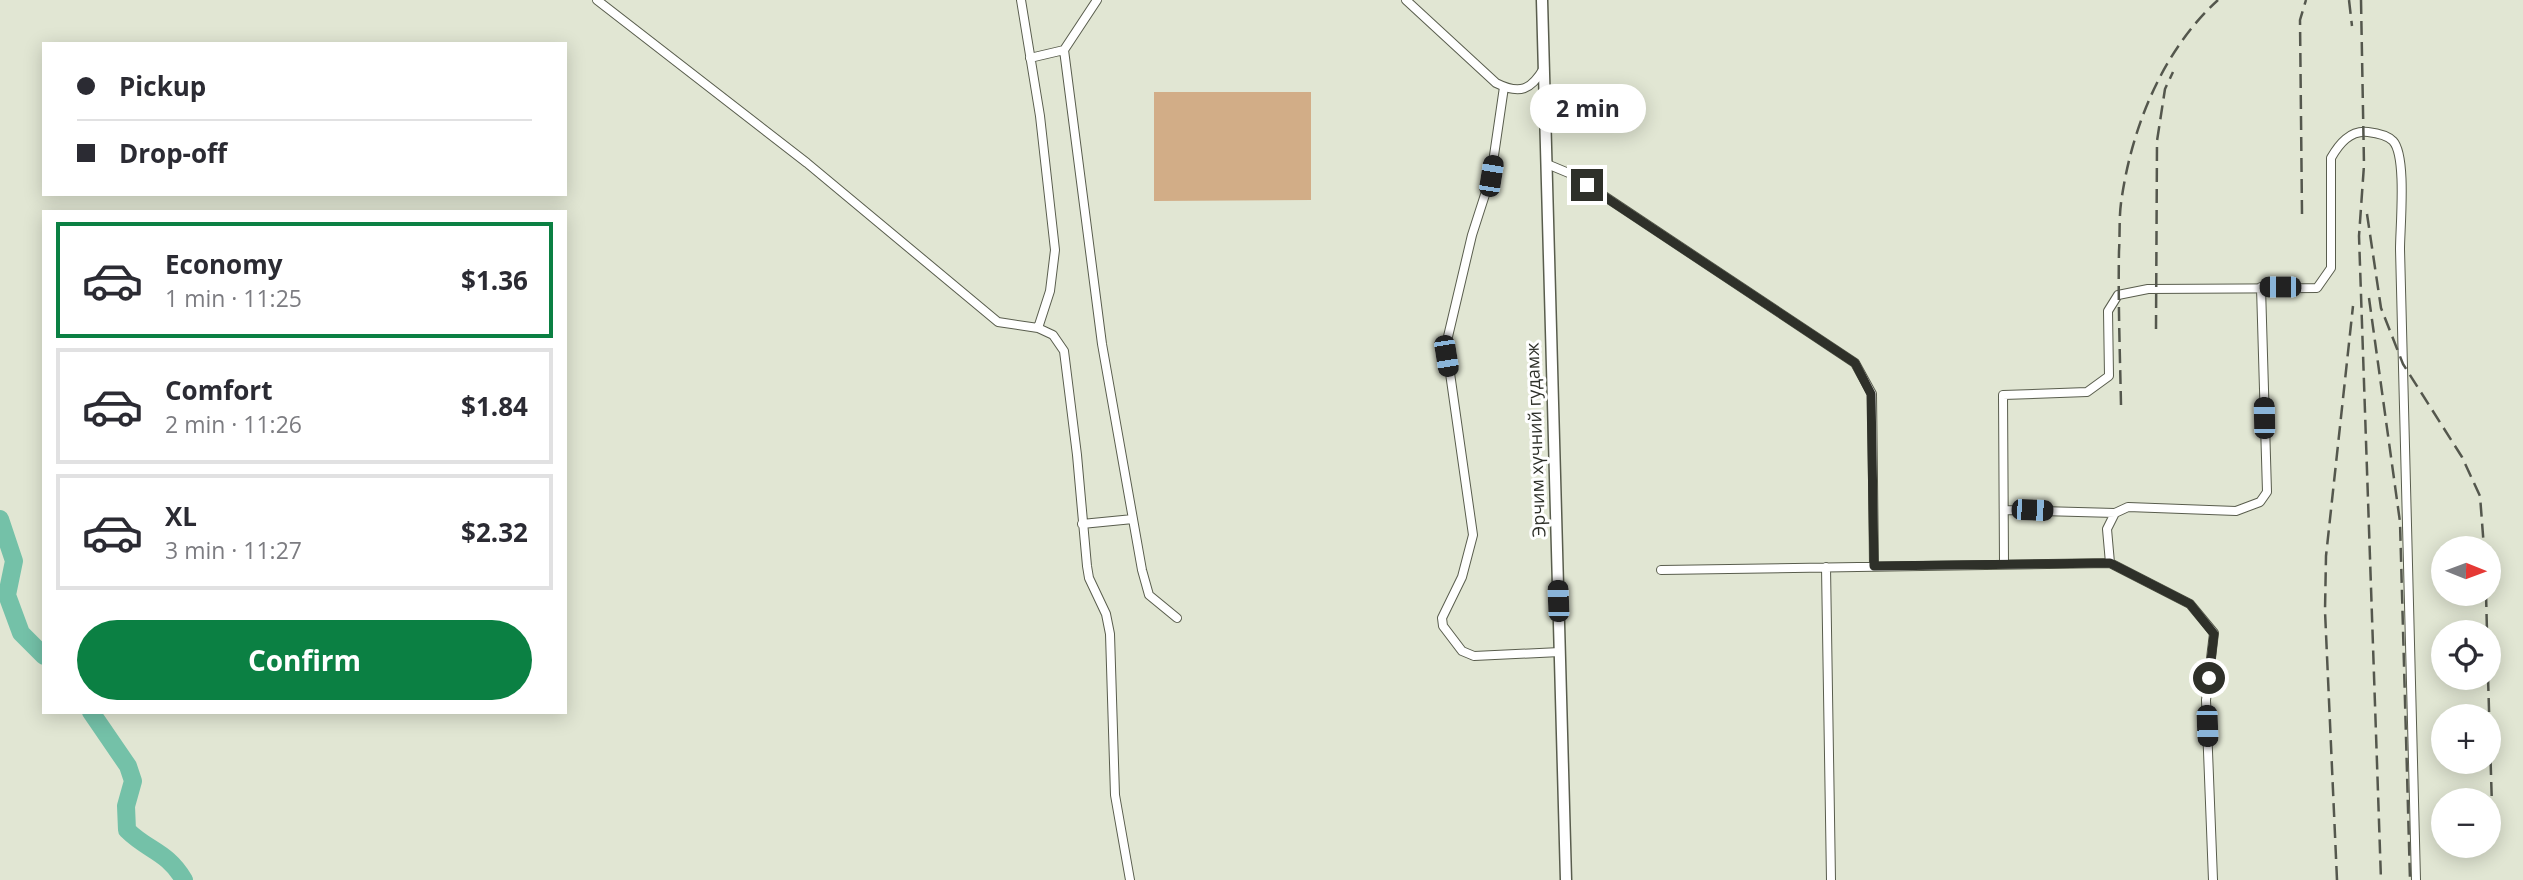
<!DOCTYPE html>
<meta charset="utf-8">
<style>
:root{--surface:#fff;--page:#f2f2f3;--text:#2b2b33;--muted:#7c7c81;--line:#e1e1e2;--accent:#0b8043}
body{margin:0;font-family:"Open Sans",sans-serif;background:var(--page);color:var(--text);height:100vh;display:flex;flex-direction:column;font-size:26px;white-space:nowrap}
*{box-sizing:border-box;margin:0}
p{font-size:23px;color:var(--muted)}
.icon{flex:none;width:38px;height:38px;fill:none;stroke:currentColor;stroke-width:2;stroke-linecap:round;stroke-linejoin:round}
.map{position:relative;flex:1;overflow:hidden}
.sheet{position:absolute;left:42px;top:210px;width:525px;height:504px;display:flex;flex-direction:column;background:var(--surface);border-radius:0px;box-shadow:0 4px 18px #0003}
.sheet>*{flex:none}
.banner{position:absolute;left:42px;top:42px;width:525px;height:154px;border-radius:0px;box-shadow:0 4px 18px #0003;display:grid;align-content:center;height:154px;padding:0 35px;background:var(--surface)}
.needle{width:46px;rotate:91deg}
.fabs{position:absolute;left:2431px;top:536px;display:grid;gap:14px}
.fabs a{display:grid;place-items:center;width:70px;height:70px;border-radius:50%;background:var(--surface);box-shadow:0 4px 18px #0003;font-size:35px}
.end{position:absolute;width:32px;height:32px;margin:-16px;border:9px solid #2e3029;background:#fff;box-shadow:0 0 0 4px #fff}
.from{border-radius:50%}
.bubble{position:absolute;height:49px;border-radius:24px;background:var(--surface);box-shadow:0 4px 18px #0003;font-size:23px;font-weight:700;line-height:49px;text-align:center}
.car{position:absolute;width:21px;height:42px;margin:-21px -10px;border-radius:9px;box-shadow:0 0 5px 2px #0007;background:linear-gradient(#222 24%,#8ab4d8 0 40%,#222 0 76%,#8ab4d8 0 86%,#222 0)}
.banner b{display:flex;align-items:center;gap:24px;height:66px;font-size:26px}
.banner b+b{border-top:2px solid var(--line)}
.banner i{width:18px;height:18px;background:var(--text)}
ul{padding:12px 0 0;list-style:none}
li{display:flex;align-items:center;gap:21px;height:116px;margin:0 14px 10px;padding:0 21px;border:4px solid var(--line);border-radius:0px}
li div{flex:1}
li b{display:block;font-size:26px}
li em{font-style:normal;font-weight:700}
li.selected{border-color:var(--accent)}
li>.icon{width:63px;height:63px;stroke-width:1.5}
.primary-button{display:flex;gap:14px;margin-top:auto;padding:14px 35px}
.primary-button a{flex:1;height:80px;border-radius:42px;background:var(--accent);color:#fff;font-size:28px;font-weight:700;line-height:80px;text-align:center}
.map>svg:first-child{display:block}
.green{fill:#d2ad87}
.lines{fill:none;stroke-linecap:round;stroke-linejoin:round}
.river{stroke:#74c1a8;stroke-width:18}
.minor-casing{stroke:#595d4d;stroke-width:10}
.secondary-casing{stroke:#595d4d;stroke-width:13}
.minor{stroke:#fff;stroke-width:8}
.secondary{stroke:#fff;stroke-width:10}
.rail{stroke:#54574d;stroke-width:2.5;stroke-dasharray:14 7;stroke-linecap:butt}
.route{stroke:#2e3029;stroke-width:9}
.labels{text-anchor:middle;stroke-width:6;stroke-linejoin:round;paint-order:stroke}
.street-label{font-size:18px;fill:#2e3029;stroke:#fff}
</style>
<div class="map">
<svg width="2523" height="880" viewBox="0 0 2523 880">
<rect width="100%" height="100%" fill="#e1e6d3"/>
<path class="green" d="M1154,92H1311V200L1154,201Z"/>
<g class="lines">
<path class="river" d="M0,519L14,561L7,595L21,633L44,656
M91,712L128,766L133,781L126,806L127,830C148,851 167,851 184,880"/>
<g class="minor-casing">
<path id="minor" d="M597,0L807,163L998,322L1038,328
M1021,0L1040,116L1055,250L1050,291L1038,328L1053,335L1064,351L1077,455L1087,566L1089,578L1106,614L1110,634L1115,795L1130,880
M1406,0L1496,83C1520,95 1531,90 1544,68
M1064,50L1102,344L1142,570L1149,595L1177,618
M1030,58L1064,50L1097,0
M1504,87L1491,176L1472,235L1446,345L1473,535L1462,577L1442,618L1443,626L1462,651L1474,656L1560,652
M1547,164L1571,174L1855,363L1872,394L1874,566
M2004,510L2115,513
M1082,524L1133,519
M2004,563L2003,395L2087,392L2109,376L2108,311L2118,295L2148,289L2317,288L2331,268V158C2339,144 2350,130 2368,132C2377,133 2387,135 2393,141C2407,156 2400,227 2400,249L2416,880
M2110,563L2107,529L2115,513L2128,507L2236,511L2260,502L2267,492L2261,287
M1826,567L1831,880
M1661,570L2110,563L2190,604L2214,633L2206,700L2213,880"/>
</g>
<g class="secondary-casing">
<path id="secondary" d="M1542,0L1566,880"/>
</g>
<use href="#minor" class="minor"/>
<use href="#secondary" class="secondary"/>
<path class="rail" d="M2349,0L2352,26
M2361,0L2364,165L2359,236L2381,880
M2302,214L2300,20L2306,0
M2367,214L2381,308L2403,364L2462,457L2480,496L2484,548
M2369,298L2400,522L2410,880
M2156,329L2157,141L2165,89L2173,72
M2121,405C2120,354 2118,302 2119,251C2120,235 2119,218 2121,203C2131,129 2162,51 2218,0
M2486,593L2487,632
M2488,677L2493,839
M2337,880L2325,611L2326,556L2353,306"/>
</g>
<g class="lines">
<path class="route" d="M1587,185L1855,363L1871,394L1874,566L2110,563L2190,604L2214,634L2209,678"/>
</g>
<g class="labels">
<g class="street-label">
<text transform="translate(1536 440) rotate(-92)" y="6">Эрчим хүчний гудамж</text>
</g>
</g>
</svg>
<div class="fabs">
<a><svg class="needle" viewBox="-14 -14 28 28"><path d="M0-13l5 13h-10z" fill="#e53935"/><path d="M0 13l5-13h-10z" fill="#7c7c81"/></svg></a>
<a><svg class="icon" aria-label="locate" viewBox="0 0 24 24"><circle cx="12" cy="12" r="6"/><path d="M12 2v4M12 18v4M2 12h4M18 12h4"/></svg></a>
<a>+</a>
<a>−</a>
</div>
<i class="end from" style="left:2209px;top:678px"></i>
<i class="end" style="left:1587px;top:185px"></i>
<div class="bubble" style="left:1530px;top:84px;width:116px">2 min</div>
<i class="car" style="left:1491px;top:176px;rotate:9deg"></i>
<i class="car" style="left:2280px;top:287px;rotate:270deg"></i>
<i class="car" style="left:1446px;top:356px;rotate:171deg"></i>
<i class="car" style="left:2264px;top:418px;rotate:359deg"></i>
<i class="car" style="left:2032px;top:510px;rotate:92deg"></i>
<i class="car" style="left:1558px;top:601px;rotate:358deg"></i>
<i class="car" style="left:2207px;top:726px;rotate:178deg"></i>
<div class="banner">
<b><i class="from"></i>Pickup</b>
<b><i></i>Drop-off</b>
</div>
<section class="sheet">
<ul>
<li class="selected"><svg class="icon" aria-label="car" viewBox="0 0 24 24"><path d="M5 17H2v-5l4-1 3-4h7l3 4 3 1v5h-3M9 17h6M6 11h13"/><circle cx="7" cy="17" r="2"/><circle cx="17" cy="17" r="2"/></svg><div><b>Economy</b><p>1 min · 11:25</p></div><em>$1.36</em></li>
<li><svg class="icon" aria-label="car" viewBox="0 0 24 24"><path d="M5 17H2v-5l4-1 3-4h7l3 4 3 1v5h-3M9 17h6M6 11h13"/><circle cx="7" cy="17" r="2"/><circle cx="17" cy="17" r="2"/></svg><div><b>Comfort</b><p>2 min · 11:26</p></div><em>$1.84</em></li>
<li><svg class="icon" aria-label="car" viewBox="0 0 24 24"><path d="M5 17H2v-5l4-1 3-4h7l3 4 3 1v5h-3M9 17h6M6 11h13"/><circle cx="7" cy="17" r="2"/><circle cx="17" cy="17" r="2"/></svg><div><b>XL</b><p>3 min · 11:27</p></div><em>$2.32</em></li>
</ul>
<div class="primary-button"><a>Confirm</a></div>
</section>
</div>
